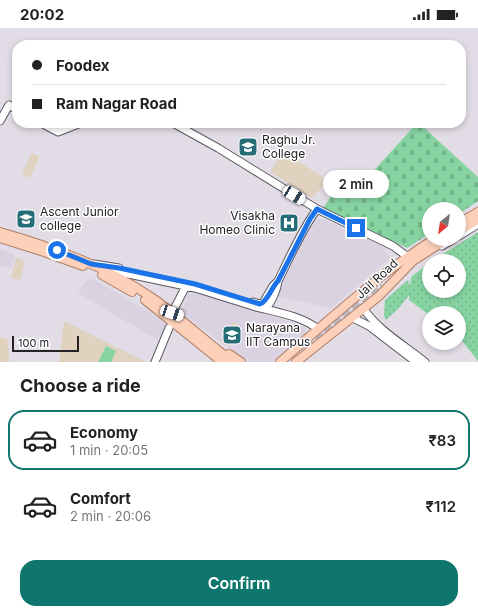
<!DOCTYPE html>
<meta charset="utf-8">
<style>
:root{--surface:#fff;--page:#f6f6f6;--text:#222;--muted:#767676;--line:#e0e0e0;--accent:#0f766e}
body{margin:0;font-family:Inter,sans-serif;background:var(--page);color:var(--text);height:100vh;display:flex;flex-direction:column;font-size:15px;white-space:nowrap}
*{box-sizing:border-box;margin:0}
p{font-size:13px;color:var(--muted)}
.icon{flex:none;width:22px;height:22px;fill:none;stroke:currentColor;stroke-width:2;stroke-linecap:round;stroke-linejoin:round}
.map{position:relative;height:334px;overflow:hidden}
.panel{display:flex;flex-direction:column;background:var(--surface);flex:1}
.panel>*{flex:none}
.top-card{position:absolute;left:12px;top:12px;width:454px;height:88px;border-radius:16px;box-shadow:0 2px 6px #0003;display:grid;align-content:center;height:88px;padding:0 20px;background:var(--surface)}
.needle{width:26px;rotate:210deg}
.controls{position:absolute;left:422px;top:174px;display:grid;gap:8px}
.controls a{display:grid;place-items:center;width:44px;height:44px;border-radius:50%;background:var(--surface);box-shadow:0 2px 6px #0003;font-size:20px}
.scale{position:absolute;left:12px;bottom:10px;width:67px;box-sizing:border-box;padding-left:4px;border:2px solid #242225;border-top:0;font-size:11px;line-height:14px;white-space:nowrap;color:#242225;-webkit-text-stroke:3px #fff;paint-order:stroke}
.end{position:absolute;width:18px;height:18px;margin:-9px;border:5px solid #1a73e8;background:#fff;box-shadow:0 0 0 2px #fff}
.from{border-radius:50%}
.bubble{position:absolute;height:28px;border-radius:14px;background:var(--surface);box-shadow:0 2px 6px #0003;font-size:13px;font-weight:600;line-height:28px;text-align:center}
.car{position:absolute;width:12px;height:24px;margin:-12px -6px;border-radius:5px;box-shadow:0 0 3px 1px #0007;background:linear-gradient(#fff 24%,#345 0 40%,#fff 0 76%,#345 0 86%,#fff 0)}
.top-card b{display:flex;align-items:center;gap:14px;height:38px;font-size:15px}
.top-card b+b{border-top:1px solid var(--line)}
.top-card i{width:10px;height:10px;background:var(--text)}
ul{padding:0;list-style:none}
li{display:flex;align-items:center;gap:12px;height:60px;margin:0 8px 6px;padding:0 12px;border:2px solid transparent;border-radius:16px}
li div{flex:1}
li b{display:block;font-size:15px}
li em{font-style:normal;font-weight:600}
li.active{border-color:var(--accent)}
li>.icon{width:36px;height:36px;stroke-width:1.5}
h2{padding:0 20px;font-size:18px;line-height:48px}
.button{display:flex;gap:8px;margin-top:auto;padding:8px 20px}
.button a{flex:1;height:46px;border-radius:16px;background:var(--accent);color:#fff;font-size:16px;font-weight:600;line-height:46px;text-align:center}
.status{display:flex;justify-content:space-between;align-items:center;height:28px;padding:0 20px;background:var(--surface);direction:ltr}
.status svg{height:11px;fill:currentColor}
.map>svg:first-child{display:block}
.built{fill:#dad1e1}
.education{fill:#e0d2bf}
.grass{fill:#87d4a2}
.cemetery{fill:url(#cemetery-stones)}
.park{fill:url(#park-dots)}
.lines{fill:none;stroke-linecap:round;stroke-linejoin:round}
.primary-tunnel{stroke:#bbb7bf;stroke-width:8;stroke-dasharray:8 4;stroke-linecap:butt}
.secondary-casing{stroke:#5c585f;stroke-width:9}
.primary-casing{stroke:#af7e67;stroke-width:10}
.secondary{stroke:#fff;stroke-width:7}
.primary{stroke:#fcd0b9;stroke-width:8}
.route{stroke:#1a73e8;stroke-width:5}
.labels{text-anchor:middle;stroke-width:3;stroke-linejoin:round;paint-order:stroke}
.poi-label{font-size:12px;fill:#242225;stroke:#fff;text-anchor:start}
.street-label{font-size:12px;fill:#242225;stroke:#fff}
</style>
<div class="status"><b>20:02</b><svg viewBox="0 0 49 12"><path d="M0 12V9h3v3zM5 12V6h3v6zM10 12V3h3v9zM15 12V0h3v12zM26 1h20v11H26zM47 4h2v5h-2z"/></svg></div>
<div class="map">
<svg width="478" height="334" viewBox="0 0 478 334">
<defs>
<pattern id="cemetery-stones" width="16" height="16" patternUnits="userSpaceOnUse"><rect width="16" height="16" fill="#87d4a2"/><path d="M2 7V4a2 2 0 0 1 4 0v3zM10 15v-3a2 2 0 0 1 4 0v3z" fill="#74b68b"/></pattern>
<pattern id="park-dots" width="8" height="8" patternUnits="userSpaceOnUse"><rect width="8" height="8" fill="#87d4a2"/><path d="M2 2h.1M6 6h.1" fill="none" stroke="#74b68b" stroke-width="1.8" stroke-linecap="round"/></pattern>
</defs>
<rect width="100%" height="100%" fill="#e1dce5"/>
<path class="built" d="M323,191L380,217L390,230L331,280L275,268L312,192Z
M0,221L15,226L11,241L0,238Z
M91,250L164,293L166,296L165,301L158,312L78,265L84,256Z
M190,263L301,297L308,305L273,334H248L181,284Z"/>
<path class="education" d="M283,123L328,153L312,170L270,144Z
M32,125L39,129L30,150L22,146Z
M16,230L25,233L20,252L11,250Z
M64,293L146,334H59Z
M233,294L241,299L230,319L222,314Z
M0,309L8,312L9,334H0Z"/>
<path class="grass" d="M106,318L116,323L111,334H98Z"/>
<path class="cemetery" d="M417,95H419L478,149V173L459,186V181H429V206L407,220L323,181L332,166L349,170Z"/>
<path class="park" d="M478,204V333L459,309V285H429V287L409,272V267L399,280L386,292L384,287L385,272L408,252L410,258L411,249L429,235V263H459V233H432Z"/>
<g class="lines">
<path class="primary-tunnel" d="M305,317L347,284L380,255"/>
<g class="secondary-casing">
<path id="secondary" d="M0,93L9,77L17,82
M41,95L58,104L81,95
M173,95L218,120L317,181L393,218L412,232
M459,208L478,196
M442,218L454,211
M94,236L119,240
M106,243L119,244L195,260L256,279L265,281C272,274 277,262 278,253C290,229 301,203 317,181
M253,274L260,276L263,275L273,258L278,253
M363,280C379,303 404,317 425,334
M265,281C284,286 302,289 318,301
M172,285L186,258
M353,290L369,298L416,334
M155,334L169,300"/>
</g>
<g class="primary-casing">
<path id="primary" d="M459,195L478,184
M459,203L478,192
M0,204C53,219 105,238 151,269C180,289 205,313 233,334
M0,210L44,224L83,238
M102,247L132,264
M145,272L222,334
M229,326L241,334
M280,334C330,291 379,246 434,211
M296,334L379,268L413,233L447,211"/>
</g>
<use href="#secondary" class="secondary"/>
<use href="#primary" class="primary"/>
</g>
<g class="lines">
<path class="route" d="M57,222L91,236L119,240L195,256L260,276C268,273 271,260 278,253L310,191L317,181L356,200"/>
</g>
<defs>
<g id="university-square" transform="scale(1)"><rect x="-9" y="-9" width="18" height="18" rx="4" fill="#256e78" stroke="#fff"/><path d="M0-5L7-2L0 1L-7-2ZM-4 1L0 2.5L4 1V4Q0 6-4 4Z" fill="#fff"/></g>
<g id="hospital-square" transform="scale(1)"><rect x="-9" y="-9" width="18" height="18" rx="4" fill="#256e78" stroke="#fff"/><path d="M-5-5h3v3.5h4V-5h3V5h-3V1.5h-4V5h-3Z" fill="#fff"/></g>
</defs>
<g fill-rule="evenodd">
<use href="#university-square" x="248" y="119"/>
<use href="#university-square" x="26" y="191"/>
<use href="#hospital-square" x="289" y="195"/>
<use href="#university-square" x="232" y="307"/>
</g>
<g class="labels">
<g class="poi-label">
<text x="262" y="116">Raghu Jr.<tspan x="262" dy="14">College</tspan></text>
<text x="40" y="188">Ascent Junior<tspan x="40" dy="14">college</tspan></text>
<text x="275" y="192" text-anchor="end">Visakha<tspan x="275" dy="14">Homeo Clinic</tspan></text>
<text x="246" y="304">Narayana<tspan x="246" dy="14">IIT Campus</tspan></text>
</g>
<g class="street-label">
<text transform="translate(377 251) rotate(-43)" y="4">Jail Road</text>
</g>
</g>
</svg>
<div class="controls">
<a><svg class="needle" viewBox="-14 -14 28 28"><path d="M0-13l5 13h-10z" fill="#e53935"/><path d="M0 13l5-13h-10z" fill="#767676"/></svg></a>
<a><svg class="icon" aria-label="locate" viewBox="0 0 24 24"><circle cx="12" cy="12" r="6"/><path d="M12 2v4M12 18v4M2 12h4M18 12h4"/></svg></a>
<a><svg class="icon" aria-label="layers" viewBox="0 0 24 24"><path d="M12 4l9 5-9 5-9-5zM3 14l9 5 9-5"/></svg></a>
</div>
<div class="scale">100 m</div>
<i class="end from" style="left:57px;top:222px"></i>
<i class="end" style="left:356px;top:200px"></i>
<div class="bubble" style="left:323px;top:142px;width:66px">2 min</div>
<i class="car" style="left:294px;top:167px;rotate:121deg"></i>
<i class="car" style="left:172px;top:285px;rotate:108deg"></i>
<div class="top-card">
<b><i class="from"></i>Foodex</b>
<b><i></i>Ram Nagar Road</b>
</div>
</div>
<section class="panel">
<h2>Choose a ride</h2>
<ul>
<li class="active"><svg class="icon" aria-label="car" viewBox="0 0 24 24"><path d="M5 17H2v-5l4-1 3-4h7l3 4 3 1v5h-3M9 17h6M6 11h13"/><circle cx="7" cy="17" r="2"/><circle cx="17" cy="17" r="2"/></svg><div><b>Economy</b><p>1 min · 20:05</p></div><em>₹83</em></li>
<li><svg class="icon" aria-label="car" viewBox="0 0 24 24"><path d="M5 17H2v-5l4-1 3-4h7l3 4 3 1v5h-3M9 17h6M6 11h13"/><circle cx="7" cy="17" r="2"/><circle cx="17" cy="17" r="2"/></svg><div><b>Comfort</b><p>2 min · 20:06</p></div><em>₹112</em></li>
</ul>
<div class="button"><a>Confirm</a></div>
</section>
